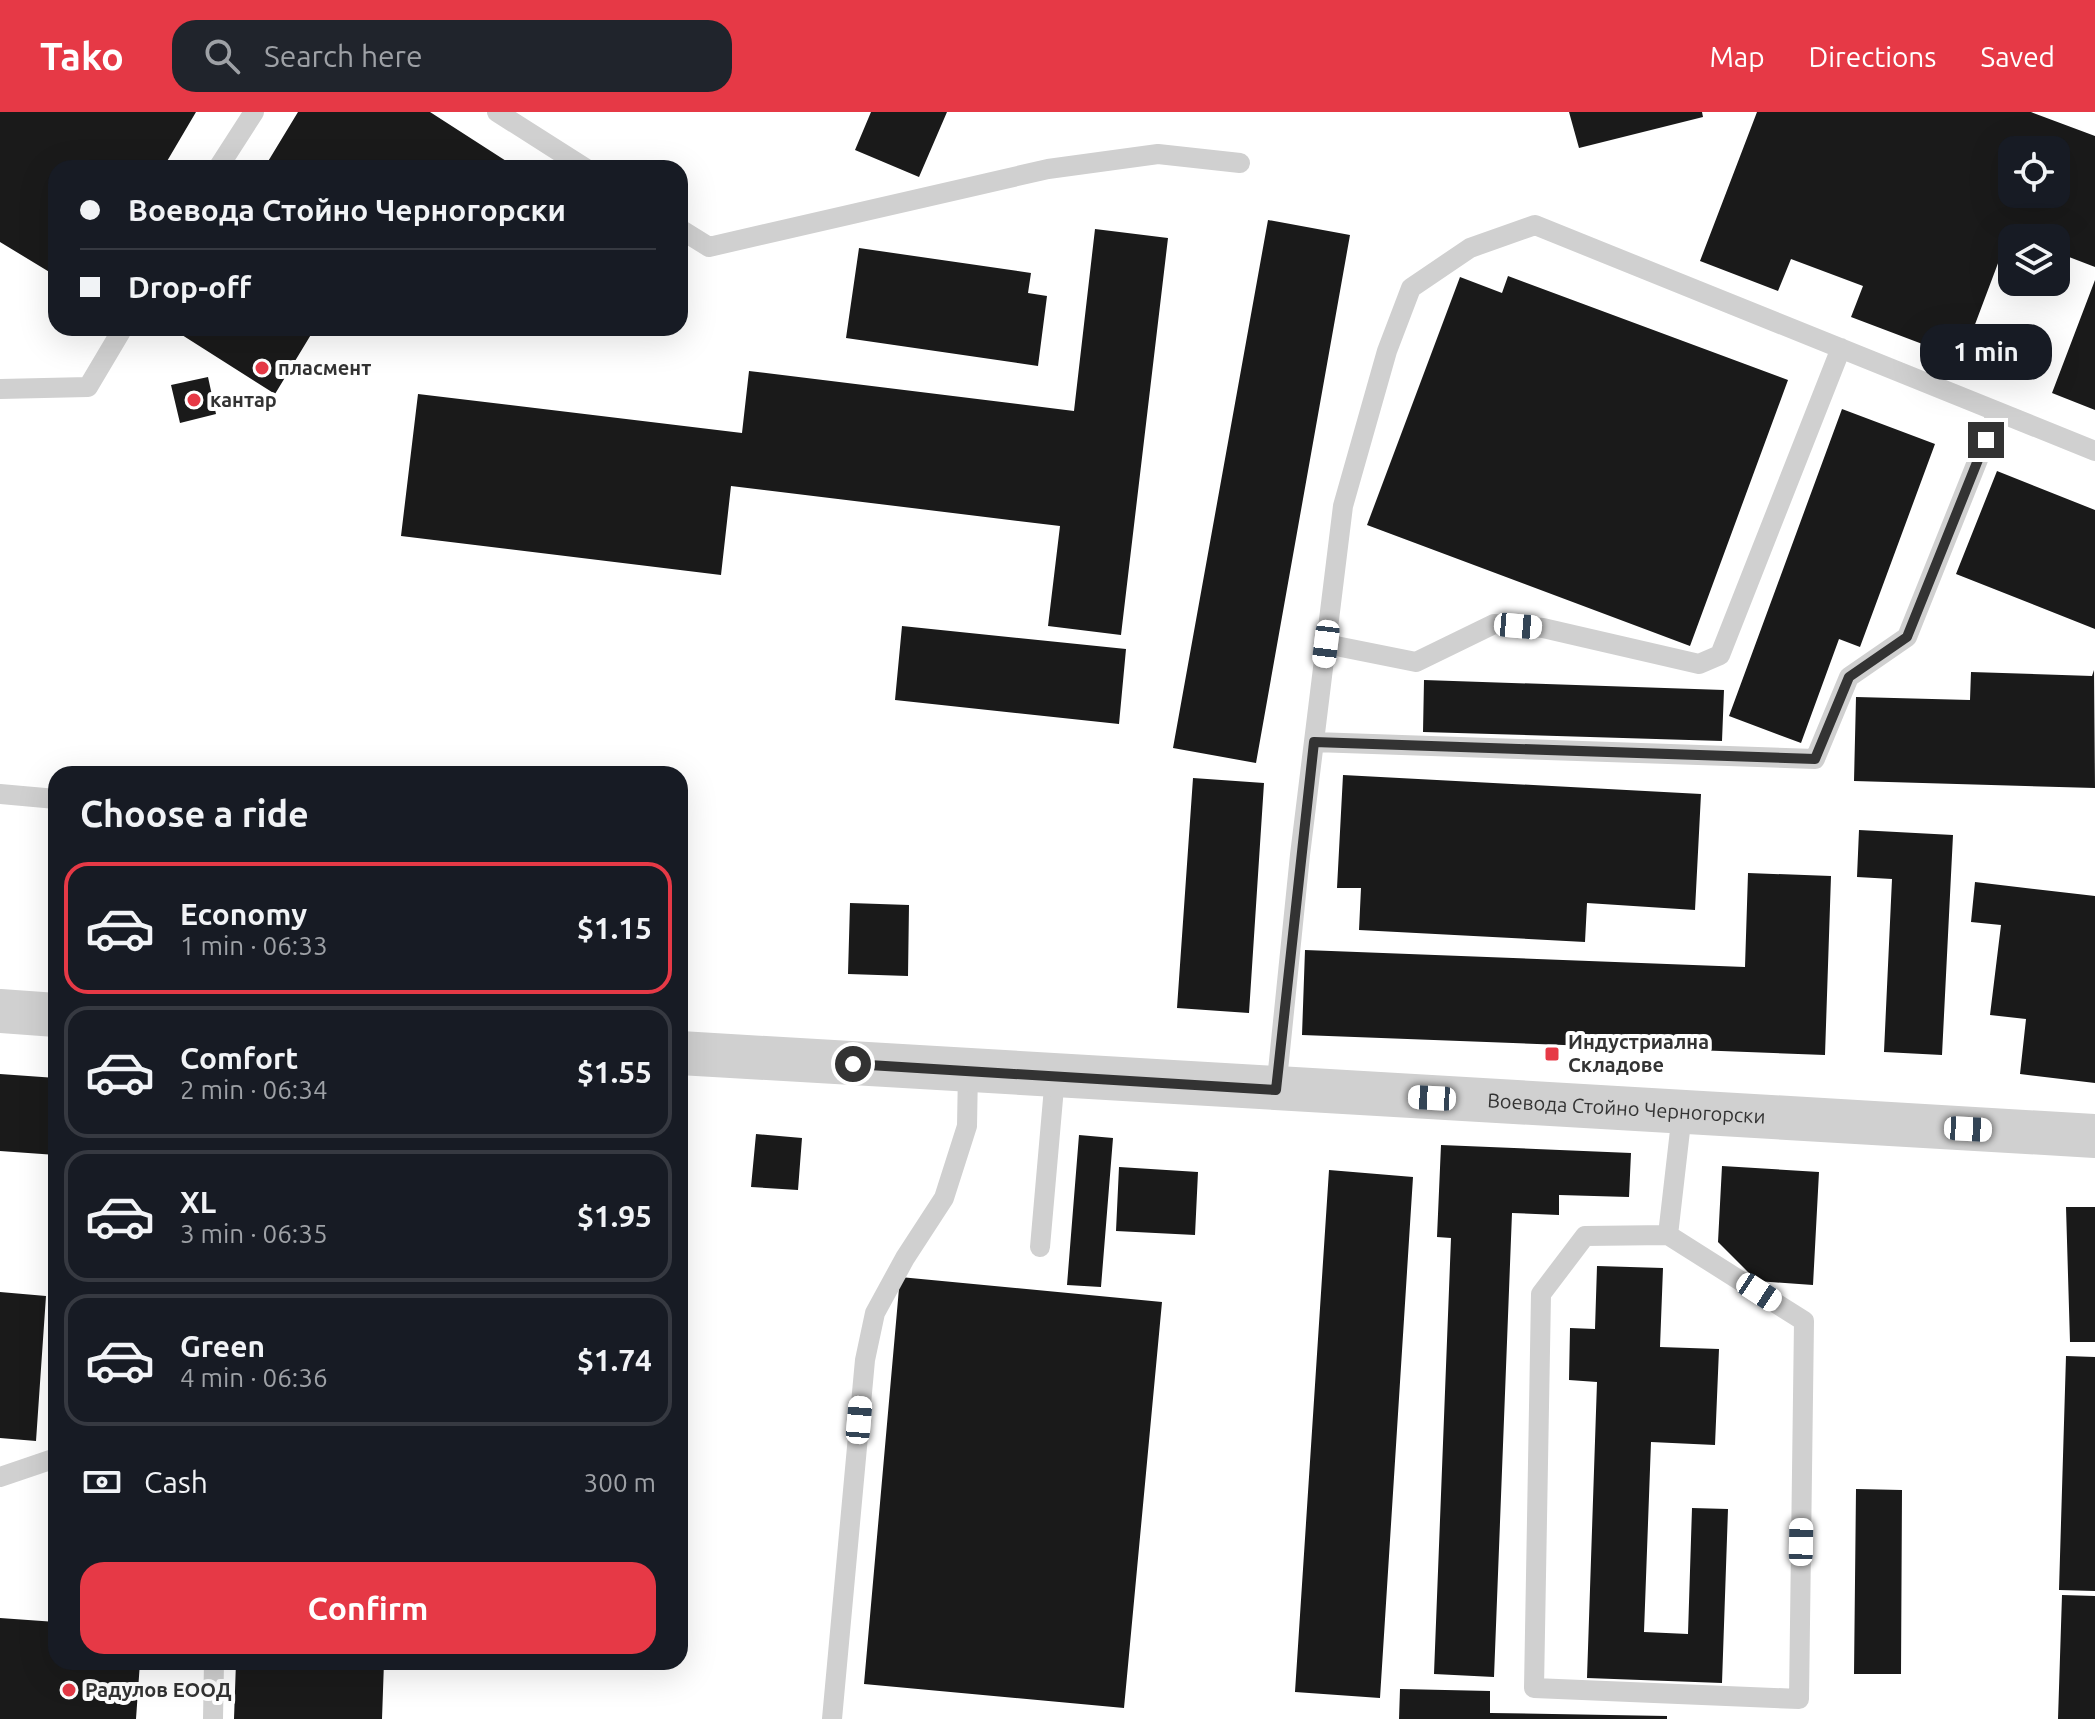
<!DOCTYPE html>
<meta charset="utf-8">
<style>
:root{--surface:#171b24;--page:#20242c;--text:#f1f3f6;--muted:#9ea1a6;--line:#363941;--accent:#e63946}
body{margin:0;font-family:Ubuntu,sans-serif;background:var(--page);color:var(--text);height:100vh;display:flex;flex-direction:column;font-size:30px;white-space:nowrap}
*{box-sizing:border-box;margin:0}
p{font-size:26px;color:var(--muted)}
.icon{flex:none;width:44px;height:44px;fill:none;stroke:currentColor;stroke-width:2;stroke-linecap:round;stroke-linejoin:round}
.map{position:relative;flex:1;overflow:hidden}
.side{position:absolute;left:48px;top:654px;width:640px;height:904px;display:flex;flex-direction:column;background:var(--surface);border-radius:24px;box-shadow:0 8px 32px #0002}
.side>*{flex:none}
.banner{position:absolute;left:48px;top:48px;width:640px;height:176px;border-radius:24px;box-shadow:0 8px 32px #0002;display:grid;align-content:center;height:176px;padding:0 32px;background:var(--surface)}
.buttons{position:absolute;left:1998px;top:24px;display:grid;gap:16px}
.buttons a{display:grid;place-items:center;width:72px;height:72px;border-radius:16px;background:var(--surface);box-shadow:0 8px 32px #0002;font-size:40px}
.end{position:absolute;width:36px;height:36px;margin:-18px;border:10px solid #333;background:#fff;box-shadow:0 0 0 4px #fff}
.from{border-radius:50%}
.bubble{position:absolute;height:56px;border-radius:24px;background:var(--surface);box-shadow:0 8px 32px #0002;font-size:26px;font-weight:700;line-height:56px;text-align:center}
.car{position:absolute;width:24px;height:48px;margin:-24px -12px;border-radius:10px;box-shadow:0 0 6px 2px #0007;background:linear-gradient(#fff 24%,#345 0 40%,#fff 0 76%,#345 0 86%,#fff 0)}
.banner b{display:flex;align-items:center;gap:28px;height:76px;font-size:30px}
.banner b+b{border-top:2px solid var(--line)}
.banner i{width:20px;height:20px;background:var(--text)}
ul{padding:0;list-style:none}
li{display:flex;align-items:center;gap:24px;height:132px;margin:0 16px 12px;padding:0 16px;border:4px solid var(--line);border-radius:24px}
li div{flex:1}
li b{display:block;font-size:30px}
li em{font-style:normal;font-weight:700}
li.on{border-color:var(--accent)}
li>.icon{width:72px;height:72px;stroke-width:1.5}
h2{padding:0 32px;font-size:36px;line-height:96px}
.pay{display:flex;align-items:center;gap:20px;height:88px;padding:0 32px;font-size:30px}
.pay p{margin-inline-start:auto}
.primary-button{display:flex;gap:16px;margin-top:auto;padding:16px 32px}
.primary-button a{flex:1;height:92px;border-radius:24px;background:var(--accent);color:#fff;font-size:32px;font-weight:700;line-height:92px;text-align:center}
header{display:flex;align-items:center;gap:48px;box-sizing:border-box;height:112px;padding:0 40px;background:var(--accent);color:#fff}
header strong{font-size:38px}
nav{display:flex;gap:44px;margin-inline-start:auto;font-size:28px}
.search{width:560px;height:72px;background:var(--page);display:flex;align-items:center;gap:20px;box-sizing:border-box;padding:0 28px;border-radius:24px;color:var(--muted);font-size:30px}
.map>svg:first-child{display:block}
.building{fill:#1a1a1a;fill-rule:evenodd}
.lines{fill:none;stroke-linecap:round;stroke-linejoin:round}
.service{stroke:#d0d0d0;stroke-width:20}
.tertiary{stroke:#d0d0d0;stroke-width:44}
.route{stroke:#333;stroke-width:10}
.poi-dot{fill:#e63946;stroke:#fff;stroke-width:3}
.labels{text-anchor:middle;stroke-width:8;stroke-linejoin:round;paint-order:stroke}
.poi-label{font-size:20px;font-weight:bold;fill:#333;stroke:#fff;text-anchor:start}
.street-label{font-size:20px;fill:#333;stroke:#fff}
</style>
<header>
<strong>Tako</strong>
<div class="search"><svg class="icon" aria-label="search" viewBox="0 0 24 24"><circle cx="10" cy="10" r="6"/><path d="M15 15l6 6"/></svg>Search here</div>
<nav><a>Map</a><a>Directions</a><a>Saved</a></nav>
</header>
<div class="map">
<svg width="2095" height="1607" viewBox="0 0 2095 1607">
<rect width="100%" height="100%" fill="#fff"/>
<path class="building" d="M0,0H196L163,56H56V164L0,130Z
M298,0H430L514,54L513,56H264Z
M871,0H947L919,65L855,38Z
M1569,0H1702L1703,5L1579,36Z
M1757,0H2031L2095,24V155L2056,140V126H2018L2009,122L1962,247L1851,205L1863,174L1791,147L1778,179L1700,149ZM2012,38H2056V82H2012Z
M1268,108L1350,123L1256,651L1173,636Z
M1095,117L1168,126L1121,523L1048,514L1060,414L731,374L721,463L401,424L418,282L742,321L749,259L1074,299Z
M859,136L1031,161L1028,181L1047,184L1038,254L846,226Z
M1508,164L1788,268L1690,534L1367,413L1460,165L1502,181Z
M2095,168V298L2052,281Z
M171,216H315L275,282Z
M208,265L216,302L180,311L171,273Z
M1842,297L1935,332L1860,535L1839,527L1801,631L1729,604Z
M1997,359L2095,398V517L1956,462Z
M902,514L1126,537L1119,612L895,588Z
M2094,558L2095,676L1854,669L1856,585L1970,588L1971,560L2092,564Z
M1424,568L1724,578L1722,629L1423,620Z
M1343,663L1701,682L1695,798L1587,791L1585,830L1359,818L1361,776H1337Z
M1193,666L1264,671L1249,901L1177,896Z
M1859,718L1953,723L1942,943L1884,940L1892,767L1857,765Z
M1748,761L1831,764L1825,943L1302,923L1305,838L1745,855Z
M1975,770L2095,784V971L2020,962L2026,907L1990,903L2001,813L1971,810Z
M850,791L909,793L908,864L848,862Z
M0,962L56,966V1043L0,1039Z
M756,1022L802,1026L798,1078L751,1075Z
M1079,1023L1113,1026L1101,1175L1067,1173Z
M1441,1033L1631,1041L1629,1085L1559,1083V1103L1512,1101L1494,1565L1434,1562L1451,1126L1437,1125Z
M1722,1054L1819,1060L1813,1173L1757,1169L1718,1130Z
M1119,1055L1198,1060L1195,1123L1116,1119Z
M1329,1058L1413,1065L1380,1586L1295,1580Z
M2066,1095H2095V1230H2070Z
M1597,1154L1663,1156L1660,1235L1719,1237L1715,1333L1651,1330L1644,1520L1688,1522L1692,1396L1728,1397L1722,1571L1587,1566L1597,1270L1569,1268L1570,1216L1595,1217Z
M900,1165L1162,1190L1124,1596L864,1572Z
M0,1180L46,1184L36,1329L0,1326Z
M2066,1244L2095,1245V1479L2059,1478Z
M1856,1377L1902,1378L1901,1562H1854Z
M2062,1483L2095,1484V1607H2058Z
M0,1506L56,1510V1550H140L136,1607H0Z
M236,1550H384L382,1607H234Z
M1400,1577L1490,1579V1601L1667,1604V1607H1399Z"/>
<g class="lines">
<path class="service" d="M497,0L585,56
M218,56L254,0
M680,117L709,135L1048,57L1158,42L1240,51
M0,277L88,275L123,216
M1326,532L1416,550L1494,512L1543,516L1699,552L1720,543L1841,236
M1314,630L1815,647L1849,565L1907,525L1997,300
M0,682L56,687
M1276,978L1300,743L1343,394L1387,239L1411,176L1470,136L1535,113L2095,339
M1668,1123L1804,1209L1799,1587L1534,1576L1541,1182L1585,1124L1668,1123L1682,1001
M1040,1135L1055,964
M0,1365L56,1346
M213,1607L214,1550
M832,1607L865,1248L875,1201L905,1146L944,1086L967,1014L968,959"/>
<g class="tertiary">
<path d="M0,899L56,903"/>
<path id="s1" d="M680,941L2095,1024"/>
</g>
</g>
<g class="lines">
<path class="route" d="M853,952L1276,978L1314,630L1815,647L1849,565L1907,525L1986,328"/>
</g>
<g class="poi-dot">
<circle cx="262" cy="256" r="8"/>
<circle cx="194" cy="288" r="8"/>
<rect x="1544" y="934" width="16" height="16" rx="4"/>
<circle cx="69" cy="1578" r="8"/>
</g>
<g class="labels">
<g class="poi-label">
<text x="278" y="263">пласмент</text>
<text x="210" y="295">кантар</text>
<text x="1568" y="937">Индустриална<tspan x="1568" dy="23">Складове</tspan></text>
<text x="85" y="1585">Радулов ЕООД</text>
</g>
<g class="street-label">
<text dy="7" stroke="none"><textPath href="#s1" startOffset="948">Воевода Стойно Черногорски</textPath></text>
</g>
</g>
</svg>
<div class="buttons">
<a><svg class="icon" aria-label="locate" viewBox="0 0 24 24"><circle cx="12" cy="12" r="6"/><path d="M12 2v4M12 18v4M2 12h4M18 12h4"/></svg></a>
<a><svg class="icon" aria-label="layers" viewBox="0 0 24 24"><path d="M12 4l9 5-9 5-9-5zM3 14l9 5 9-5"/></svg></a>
</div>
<i class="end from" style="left:853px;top:952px"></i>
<i class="end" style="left:1986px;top:328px"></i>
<div class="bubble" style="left:1920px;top:212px;width:132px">1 min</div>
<i class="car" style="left:1518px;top:514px;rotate:95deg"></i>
<i class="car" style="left:1326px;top:532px;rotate:187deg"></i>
<i class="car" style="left:1432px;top:986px;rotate:273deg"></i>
<i class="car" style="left:1968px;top:1017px;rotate:93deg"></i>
<i class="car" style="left:1759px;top:1180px;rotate:123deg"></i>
<i class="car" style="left:859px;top:1308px;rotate:5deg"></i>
<i class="car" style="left:1801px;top:1430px;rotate:1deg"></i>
<div class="banner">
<b><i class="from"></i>Воевода Стойно Черногорски</b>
<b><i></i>Drop-off</b>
</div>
<section class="side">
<h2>Choose a ride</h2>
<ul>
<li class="on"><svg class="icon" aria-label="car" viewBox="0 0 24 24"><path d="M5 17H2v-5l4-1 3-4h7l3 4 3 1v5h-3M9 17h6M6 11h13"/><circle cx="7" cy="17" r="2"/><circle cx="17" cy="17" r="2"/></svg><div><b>Economy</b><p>1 min · 06:33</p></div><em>$1.15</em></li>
<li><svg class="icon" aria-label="car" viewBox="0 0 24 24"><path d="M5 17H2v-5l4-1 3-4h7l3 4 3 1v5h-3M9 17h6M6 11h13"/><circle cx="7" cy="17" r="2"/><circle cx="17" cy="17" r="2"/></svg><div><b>Comfort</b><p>2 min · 06:34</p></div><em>$1.55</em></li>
<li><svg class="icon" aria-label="car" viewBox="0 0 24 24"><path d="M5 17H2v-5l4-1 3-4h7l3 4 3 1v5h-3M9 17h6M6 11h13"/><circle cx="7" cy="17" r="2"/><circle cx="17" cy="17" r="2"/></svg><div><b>XL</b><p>3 min · 06:35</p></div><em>$1.95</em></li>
<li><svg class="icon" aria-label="car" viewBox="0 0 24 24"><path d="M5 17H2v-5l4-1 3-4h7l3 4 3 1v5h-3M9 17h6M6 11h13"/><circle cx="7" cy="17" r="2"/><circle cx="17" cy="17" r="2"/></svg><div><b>Green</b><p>4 min · 06:36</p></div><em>$1.74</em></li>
</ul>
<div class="pay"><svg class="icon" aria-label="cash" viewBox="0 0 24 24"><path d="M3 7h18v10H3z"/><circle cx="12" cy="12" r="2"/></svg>Cash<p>300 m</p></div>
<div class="primary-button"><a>Confirm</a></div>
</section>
</div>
